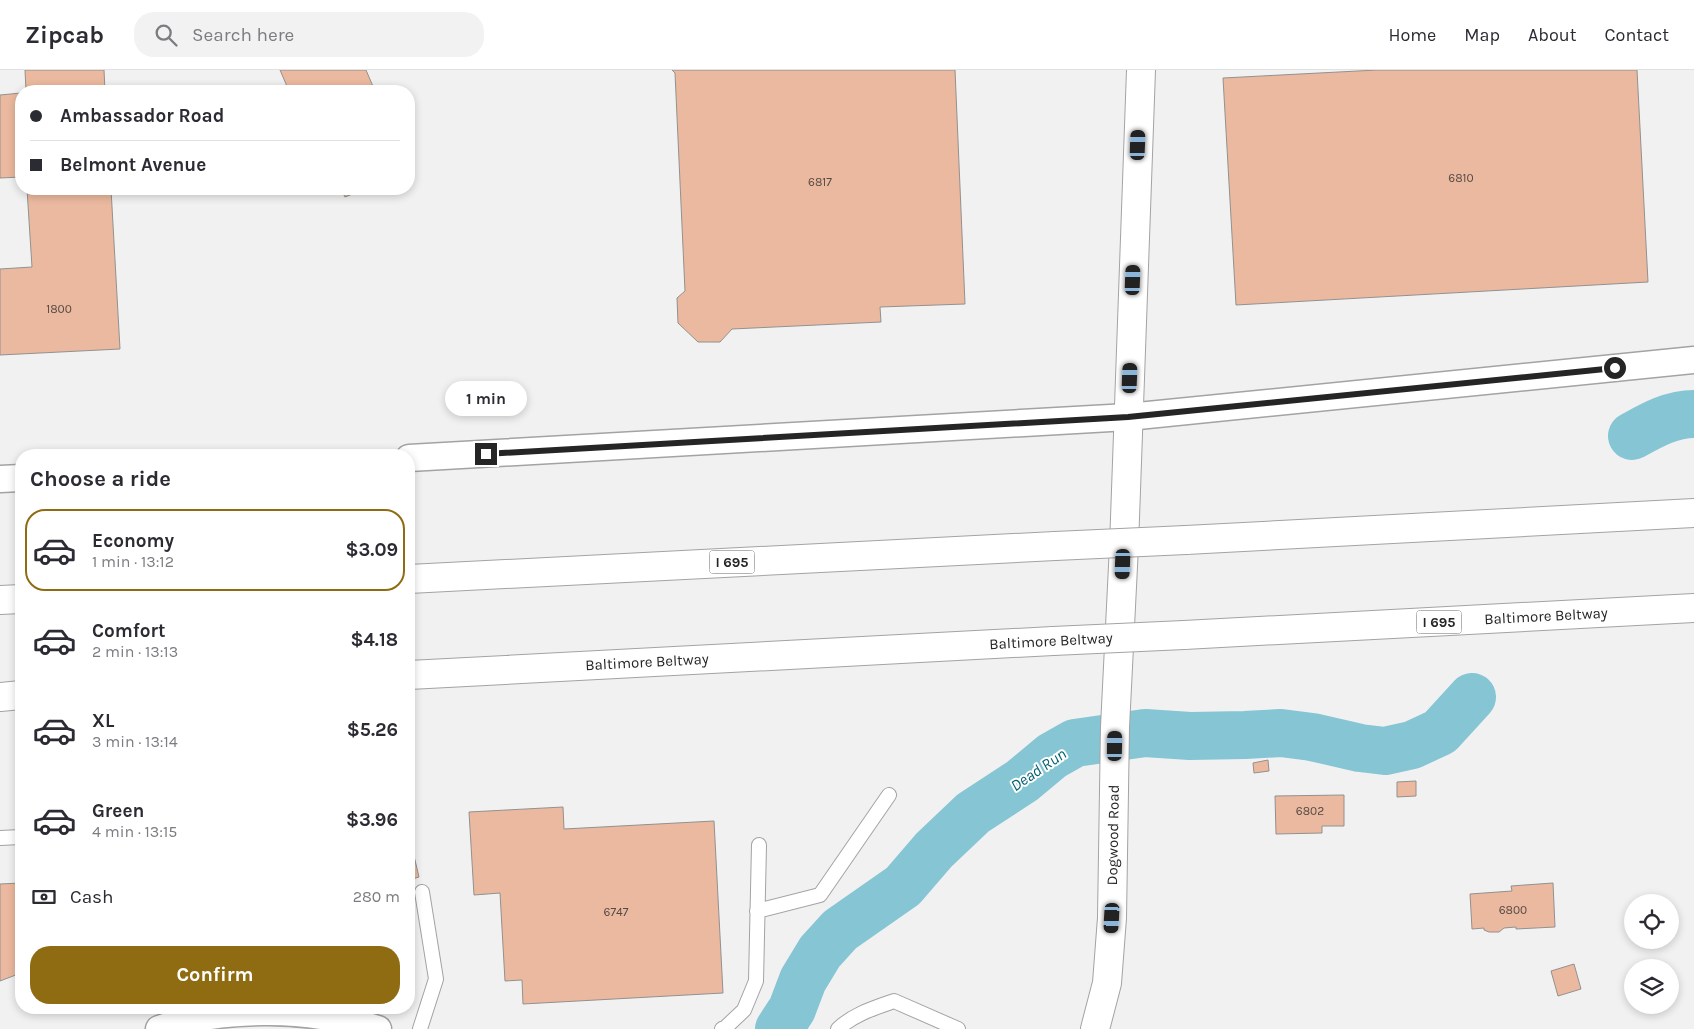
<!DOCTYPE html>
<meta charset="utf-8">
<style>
:root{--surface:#fff;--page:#f2f2f3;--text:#2b2b33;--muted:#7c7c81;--line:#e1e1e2;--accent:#8f6c11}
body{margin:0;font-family:Karla,sans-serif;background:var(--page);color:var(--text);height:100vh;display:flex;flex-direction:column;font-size:19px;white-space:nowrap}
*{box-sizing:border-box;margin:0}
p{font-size:16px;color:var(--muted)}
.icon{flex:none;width:28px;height:28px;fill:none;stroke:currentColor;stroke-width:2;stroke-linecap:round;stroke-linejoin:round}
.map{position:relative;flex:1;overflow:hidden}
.side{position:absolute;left:15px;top:379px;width:400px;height:565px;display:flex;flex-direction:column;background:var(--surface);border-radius:20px;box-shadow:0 2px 8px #0003}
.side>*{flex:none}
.guide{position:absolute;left:15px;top:15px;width:400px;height:110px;border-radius:20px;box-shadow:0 2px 8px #0003;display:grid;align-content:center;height:110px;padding:0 15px;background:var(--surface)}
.fabs{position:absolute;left:1624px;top:824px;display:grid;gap:10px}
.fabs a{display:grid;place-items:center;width:55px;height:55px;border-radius:50%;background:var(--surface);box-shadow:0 2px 8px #0003;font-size:25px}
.end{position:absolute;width:22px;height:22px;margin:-11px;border:6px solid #252525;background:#fff;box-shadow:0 0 0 2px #fff}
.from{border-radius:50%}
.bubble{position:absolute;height:35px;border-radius:18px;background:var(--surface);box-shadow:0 2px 8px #0003;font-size:16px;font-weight:700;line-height:35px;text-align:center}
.car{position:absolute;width:15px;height:30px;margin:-15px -8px;border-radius:6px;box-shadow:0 0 4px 1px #0007;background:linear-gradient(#222 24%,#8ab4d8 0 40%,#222 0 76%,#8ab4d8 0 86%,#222 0)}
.guide b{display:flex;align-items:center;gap:18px;height:48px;font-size:19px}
.guide b+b{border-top:1px solid var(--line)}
.guide i{width:12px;height:12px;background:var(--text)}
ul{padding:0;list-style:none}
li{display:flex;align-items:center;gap:15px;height:82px;margin:0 10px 8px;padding:0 5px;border:2px solid transparent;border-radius:20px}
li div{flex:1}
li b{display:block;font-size:19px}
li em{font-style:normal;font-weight:700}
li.current{border-color:var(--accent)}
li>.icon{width:45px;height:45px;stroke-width:1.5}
h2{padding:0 15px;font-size:22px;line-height:60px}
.pay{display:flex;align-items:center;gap:12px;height:55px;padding:0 15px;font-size:19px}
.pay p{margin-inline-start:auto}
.button{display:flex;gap:10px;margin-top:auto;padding:10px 15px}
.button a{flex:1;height:58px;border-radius:20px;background:var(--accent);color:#fff;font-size:20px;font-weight:700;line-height:58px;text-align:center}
header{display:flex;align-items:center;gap:30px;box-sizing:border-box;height:70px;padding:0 25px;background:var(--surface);border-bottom:1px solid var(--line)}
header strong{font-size:24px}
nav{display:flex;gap:28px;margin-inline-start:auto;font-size:18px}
.search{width:350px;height:45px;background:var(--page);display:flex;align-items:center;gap:12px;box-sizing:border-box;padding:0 18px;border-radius:20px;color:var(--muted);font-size:19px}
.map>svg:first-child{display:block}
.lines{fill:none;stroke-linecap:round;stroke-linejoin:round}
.river{stroke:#85c5d4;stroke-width:48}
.building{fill:#ebb99f;stroke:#929190}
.lane-casing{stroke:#a3a3a4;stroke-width:16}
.street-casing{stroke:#a3a3a4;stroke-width:29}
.secondary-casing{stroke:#a3a3a4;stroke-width:30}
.highway-casing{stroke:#a3a3a4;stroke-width:30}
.lane{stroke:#fff;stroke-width:14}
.street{stroke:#fff;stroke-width:26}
.secondary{stroke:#fff;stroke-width:28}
.highway{stroke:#fff;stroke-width:28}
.highway-bridge-casing{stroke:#a3a3a4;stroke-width:30;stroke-linecap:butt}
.highway-bridge{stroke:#fff;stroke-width:28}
.route{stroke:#252525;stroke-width:6}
.labels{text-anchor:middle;stroke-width:4;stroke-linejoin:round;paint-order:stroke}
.number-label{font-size:12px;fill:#564a44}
.shield{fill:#fefeff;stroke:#666;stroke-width:1}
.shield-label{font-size:14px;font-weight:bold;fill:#252525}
.street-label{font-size:15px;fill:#252525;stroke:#fefeff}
.water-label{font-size:16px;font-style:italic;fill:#036070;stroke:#fefeff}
</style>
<header>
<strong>Zipcab</strong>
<div class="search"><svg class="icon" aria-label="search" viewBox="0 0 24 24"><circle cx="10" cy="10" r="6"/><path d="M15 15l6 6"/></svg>Search here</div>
<nav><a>Home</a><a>Map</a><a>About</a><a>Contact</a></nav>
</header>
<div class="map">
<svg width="1694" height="959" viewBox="0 0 1694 959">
<rect width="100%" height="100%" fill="#f1f1f2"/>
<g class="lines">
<path class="river" d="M1632,366C1652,355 1671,344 1694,344
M779,959L792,939L803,910L820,882L840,860L903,816L934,780L973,743L1022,711L1052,686L1075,673L1145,663L1190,666L1245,665L1281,663L1312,667L1360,678L1385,681L1412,675L1440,662L1472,627"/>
</g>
<path class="building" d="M25,0H104L105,21H26Z
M280,0H366L375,21H289Z
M672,0H955L965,234L880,237L881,252L732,259L720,272H698L678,253L677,228L685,221L675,3Z
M1377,0H1637L1648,212L1236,235L1223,8Z
M21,23V107L0,108V25Z
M27,119H111L120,279L0,285V199L32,197Z
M341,119H365L345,127Z
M1268,690L1269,701L1254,703L1253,693Z
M1416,711V726L1397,727V712Z
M1344,725V756H1322V763L1276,764L1275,726Z
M563,737L564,759L714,751L723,923L523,934L522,910L505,911L500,823L474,825L469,742Z
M409,765L419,807L409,810Z
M21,813V903L0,911V814Z
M1553,813L1555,857L1516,859V857L1504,858L1499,862H1489L1484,860V858L1472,859L1470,824L1512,821L1511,816Z
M1574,894L1581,919L1558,926L1551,901Z"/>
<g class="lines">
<g class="lane-casing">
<path id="lane" d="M0,768L21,767
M757,841L820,825L889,725
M420,959L436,909L422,822
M722,959L726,957L744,940L756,911L759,775
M838,959C854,944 874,938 894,931L958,959"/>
</g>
<g class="street-casing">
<path id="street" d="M409,388L1128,347L1694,290
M0,409L21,408
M159,959C224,935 313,938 378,959"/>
</g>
<g class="secondary-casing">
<path id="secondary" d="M1095,959L1107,913L1112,848L1115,657L1124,476L1141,0"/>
</g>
<g class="highway-casing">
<path id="highway" d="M1186,470L1694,443
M409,509L1055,476
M0,530L21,529
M1184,565L1694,538
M409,605L1053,571
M0,627L21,625"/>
</g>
<use href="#lane" class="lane"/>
<use href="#street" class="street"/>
<use href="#secondary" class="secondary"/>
<use href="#highway" class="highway"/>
<g class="highway-bridge-casing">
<path id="highway-bridge" d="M1055,476L1186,470
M1053,571L1184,565"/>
</g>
<use href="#highway-bridge" class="highway-bridge"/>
</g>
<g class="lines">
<path class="route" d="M486,384L1128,347L1615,298"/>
</g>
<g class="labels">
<g class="number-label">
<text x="1461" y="112">6810</text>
<text x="820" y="116">6817</text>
<text x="59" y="243">1800</text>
<text x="1310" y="745">6802</text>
<text x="1513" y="844">6800</text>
<text x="616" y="846">6747</text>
</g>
<g class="shield">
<rect x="709.5" y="480.5" width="45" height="23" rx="4"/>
<rect x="1416.5" y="540.5" width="45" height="23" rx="4"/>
</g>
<g class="shield-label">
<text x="732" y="497">I 695</text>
<text x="1439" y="557">I 695</text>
</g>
<g class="street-label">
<text transform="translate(1546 546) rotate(-3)" y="5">Baltimore Beltway</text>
<text transform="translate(1051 571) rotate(-3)" y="5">Baltimore Beltway</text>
<text transform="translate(647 592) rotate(-3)" y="5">Baltimore Beltway</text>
<text transform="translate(1113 765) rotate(-89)" y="5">Dogwood Road</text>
</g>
<g class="water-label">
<text transform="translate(1038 699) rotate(-34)" y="6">Dead Run</text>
</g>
</g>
</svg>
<div class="fabs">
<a><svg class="icon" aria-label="locate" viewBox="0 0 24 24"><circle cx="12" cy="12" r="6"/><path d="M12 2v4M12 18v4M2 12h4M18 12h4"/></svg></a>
<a><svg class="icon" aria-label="layers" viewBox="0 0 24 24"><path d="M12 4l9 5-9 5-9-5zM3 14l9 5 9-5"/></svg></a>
</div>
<i class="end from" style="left:1615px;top:298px"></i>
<i class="end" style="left:486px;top:384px"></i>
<div class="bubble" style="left:445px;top:311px;width:82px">1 min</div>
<i class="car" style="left:1138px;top:75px;rotate:2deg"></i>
<i class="car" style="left:1133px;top:210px;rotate:2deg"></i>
<i class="car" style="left:1130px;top:308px;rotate:2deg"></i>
<i class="car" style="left:1123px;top:494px;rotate:182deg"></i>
<i class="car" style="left:1115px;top:676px;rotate:1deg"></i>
<i class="car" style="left:1112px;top:848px;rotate:183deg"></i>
<div class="guide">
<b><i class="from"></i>Ambassador Road</b>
<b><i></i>Belmont Avenue</b>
</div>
<section class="side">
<h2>Choose a ride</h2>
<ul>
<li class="current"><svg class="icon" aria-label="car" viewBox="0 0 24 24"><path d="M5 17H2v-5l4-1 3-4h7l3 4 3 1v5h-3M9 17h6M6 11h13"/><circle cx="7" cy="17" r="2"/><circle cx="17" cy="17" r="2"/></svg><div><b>Economy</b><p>1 min · 13:12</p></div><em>$3.09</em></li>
<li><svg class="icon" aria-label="car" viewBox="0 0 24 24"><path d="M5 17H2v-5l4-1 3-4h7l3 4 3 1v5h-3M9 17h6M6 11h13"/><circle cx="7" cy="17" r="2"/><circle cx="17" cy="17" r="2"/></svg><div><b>Comfort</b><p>2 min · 13:13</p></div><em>$4.18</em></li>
<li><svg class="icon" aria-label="car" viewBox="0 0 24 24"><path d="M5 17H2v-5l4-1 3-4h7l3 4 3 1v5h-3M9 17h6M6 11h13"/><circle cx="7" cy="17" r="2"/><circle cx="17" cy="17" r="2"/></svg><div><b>XL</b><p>3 min · 13:14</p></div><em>$5.26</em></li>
<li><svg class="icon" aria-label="car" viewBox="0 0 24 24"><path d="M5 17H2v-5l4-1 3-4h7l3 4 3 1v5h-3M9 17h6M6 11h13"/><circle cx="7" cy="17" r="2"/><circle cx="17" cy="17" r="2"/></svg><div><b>Green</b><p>4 min · 13:15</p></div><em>$3.96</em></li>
</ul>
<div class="pay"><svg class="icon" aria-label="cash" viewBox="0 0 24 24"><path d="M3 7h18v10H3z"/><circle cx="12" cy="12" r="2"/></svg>Cash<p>280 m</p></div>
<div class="button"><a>Confirm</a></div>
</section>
</div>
